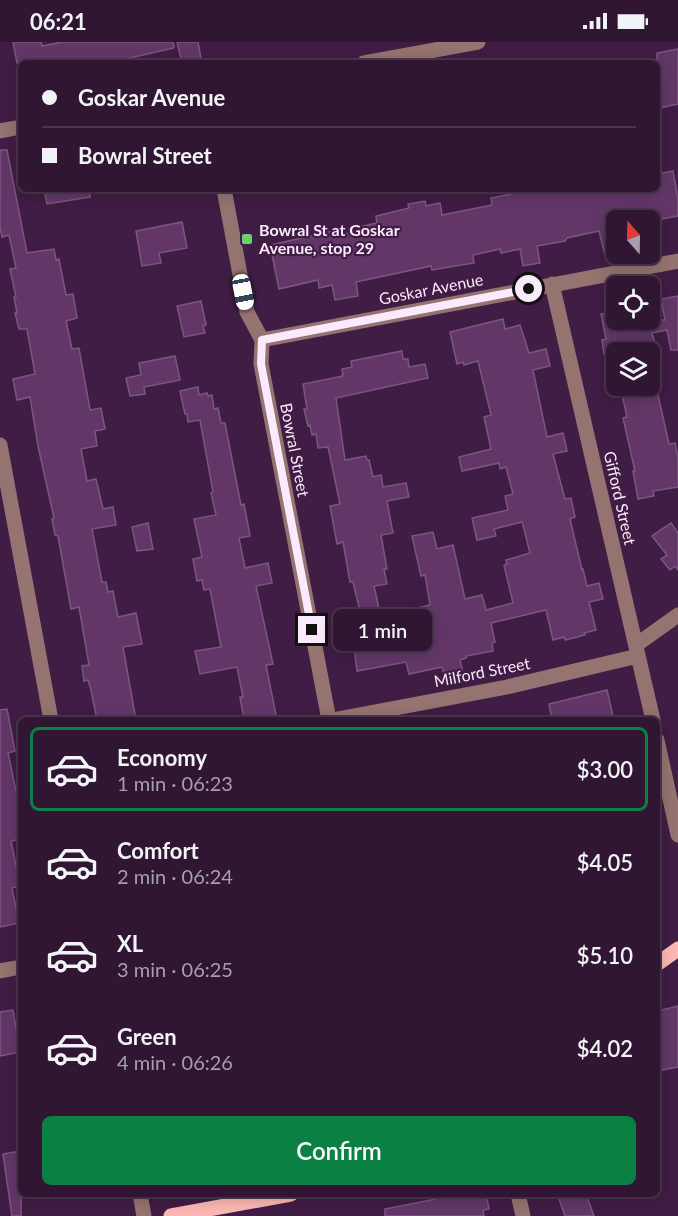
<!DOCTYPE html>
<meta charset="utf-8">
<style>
:root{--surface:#301633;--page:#381f3b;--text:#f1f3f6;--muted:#a89fac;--line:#4b354e;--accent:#0b8043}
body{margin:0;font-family:Lato,sans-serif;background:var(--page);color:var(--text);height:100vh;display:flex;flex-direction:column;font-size:22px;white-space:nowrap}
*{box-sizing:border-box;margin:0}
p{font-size:20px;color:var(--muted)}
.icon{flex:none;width:33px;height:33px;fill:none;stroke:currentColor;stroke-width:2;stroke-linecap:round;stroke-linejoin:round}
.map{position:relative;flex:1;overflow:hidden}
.drawer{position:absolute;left:18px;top:675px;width:642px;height:480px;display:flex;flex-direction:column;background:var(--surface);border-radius:9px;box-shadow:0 3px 15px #0003,0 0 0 2px var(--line)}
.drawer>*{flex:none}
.banner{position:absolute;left:18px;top:18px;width:642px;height:132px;border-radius:9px;box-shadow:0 3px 15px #0003,0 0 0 2px var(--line);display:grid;align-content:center;height:132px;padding:0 24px;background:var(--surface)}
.needle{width:39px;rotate:340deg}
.buttons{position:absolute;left:606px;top:168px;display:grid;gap:12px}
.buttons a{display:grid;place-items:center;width:54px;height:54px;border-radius:9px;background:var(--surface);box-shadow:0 3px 15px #0003,0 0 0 2px var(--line);font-size:30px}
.end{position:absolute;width:27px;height:27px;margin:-14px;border:8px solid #fbeafd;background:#111;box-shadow:0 0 0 3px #111}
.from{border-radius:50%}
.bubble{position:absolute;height:42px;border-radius:9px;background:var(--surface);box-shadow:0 3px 15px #0003,0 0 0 2px var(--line);font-size:20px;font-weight:600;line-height:42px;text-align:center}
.car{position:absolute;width:18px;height:36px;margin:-18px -9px;border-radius:8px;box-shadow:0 0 4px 2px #0007;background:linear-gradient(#fff 24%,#345 0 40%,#fff 0 76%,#345 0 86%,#fff 0)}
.banner b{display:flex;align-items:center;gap:21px;height:57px;font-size:22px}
.banner b+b{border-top:2px solid var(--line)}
.banner i{width:15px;height:15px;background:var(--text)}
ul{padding:10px 0 0;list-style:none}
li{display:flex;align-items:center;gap:18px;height:84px;margin:0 12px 9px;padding:0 12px;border:3px solid transparent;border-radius:9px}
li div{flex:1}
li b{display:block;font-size:22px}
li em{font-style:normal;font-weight:600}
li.on{border-color:var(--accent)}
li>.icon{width:54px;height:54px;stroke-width:1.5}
.cta{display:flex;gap:12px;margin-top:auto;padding:12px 24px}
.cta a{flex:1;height:69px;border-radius:9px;background:var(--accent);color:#fff;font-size:24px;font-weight:600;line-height:69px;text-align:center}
.status{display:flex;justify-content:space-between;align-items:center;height:42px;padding:0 30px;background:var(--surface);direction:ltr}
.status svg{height:16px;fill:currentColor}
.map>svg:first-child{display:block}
.building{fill:#623768;stroke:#7c5680;stroke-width:1.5}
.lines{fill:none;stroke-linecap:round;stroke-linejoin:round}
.minor{stroke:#947370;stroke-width:15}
.major{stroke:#fcb7b3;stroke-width:15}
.route{stroke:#fbeafd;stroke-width:8}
.poi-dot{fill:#68d465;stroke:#401d44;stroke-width:2}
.labels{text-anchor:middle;stroke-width:4.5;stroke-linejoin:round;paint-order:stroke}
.poi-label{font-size:16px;font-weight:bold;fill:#fbeafd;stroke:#401d44;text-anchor:start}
.street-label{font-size:16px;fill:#fbeafd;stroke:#401d44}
</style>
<div class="status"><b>06:21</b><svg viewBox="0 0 49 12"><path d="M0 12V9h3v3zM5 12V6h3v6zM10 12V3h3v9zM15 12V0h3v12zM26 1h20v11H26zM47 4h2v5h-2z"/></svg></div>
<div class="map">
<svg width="678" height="1174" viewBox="0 0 678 1174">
<rect width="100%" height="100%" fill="#401d44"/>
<path class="building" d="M13,0H41L42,4L62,0H173L174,6L108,21H17Z
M177,0H198L202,21H182Z
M678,7V62L660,66L657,46V11Z
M0,108H7L27,211L54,207L56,218L59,217L66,253L73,252L77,276L66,279L72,307L79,306L90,368L101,366L105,387L95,389L97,404L81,407L87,439L96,437L103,467L113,465L116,483L92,487L102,540H106L108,550L113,549L118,575L136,571L142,602L123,605L136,678H97L91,648L88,638L84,639L82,624L89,623L79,565L71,567L58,494L55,493L52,477L54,476L38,404L30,355L17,358L13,337L35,332L27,287H19L15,271H17L14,255H16L10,227L16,226L9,193L2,195L0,185Z
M673,129L678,157V174L656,178H616V208L604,210L599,189L567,196L565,199L537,204L540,221L523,224L520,207L501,211L500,207L473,213L474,221L432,228L431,224L356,240L358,254L335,258L332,243L319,246L318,238L279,247L270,203L333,189L334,194L364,188L363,184L377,181L376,174L409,166L408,162L425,159L426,164L440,161L442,173L492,163L491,156L512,152L511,147H578V150L596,147H657V132Z
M44,147H90V155L47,162Z
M182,180L187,206L159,211L161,221L142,224L136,189Z
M678,254V308H671L667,288L652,291L655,302L616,310V314H609V311L604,312L602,298L606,297L601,272L616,269V278H665L661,257Z
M201,259L206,283L203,284L205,291L184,295L177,264Z
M503,277L505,287L520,283L529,311L546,307L550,324L533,328L547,395L563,391L567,409L553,412L565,457L571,456L575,475L570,477L582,528L583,527L587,544L599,541L603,557L589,560L596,588L584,591L585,593L565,598L564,595L553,598L546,568L491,581L495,600L492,601L493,609L466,614V616L460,618L463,631L445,635L442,625L409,632L406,620L357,629L354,605L368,603L353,540H350L343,500L337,502L330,464L340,462L328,405L318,406L316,392L312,393L310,383L308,384L304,367H307L303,342L343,334L342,327L352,325L351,319L402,309L403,317H408L409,325L425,322L428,336L336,356L345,418L366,414L367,418H369L373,435L381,433L383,445L406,441L409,455L387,459L393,491L381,493L387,527H384L387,542L374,544L381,575L430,563L425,533L421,534L412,494L433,490L437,507L453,503L465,557L482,553L486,568L513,561L504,523L507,522L506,518L530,511L523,483L522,480L494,487L496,494L477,498L472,476L508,468L505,454L513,452L506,425L500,427L499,421L462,429L459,415L491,407L484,375L491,373L478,319L464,323L463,320L457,322L450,290Z
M175,314L180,338L144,345L145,352L130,354L126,336L141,333L139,321Z
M620,344H656L669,402L675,401L678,415V445L653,449L654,454L638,457L633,429H635L623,376L627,375Z
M198,345L199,353L207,351L208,354L212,353L214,367L218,366L221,381H225L241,463L244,462L250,494L239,496L245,526L268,521L272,541L256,544L273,622L266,623L277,678H244L240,655H243L237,625L200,632L195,609L221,605L210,547L204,548L202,538L197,539L193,517L202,515L194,477L216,473L211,451L213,450L200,378L188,380L187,372H185L180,349Z
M148,481L153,507L137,509L132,485Z
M671,481L678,491V528L675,524L670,528L661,517L667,513L652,494Z
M607,648L614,678H552L549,662Z
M7,667L15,709L8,711L19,763L21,762V797L11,799L17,828H21V844L12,846L19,881L0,885V668Z
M678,964V1025L657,1029V969Z
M13,968L20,1010L0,1014V970Z
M21,1109V1174H12L3,1112Z
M435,1152H486L489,1167L483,1168L484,1174H385V1167L436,1157Z
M571,1152H586L594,1174H565L559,1157Z"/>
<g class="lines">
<path class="minor" d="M364,21L478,0
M0,89L21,85
M224,147L247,270L262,298L261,322L329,678
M552,242L653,678
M262,298L678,219
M0,403L51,678
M636,603L678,573
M332,678L507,645L638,614
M657,698L678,793
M0,929L21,925
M140,1152L144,1174
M518,1152L523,1174"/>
<path class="major" d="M657,922L678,907
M171,1174L291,1152"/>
</g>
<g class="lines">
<path class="route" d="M312,588L261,322L262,298L529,247"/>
</g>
<rect class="poi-dot" x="241" y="191" width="12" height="12" rx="3"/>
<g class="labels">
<g class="poi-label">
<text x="259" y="194">Bowral St at Goskar<tspan x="259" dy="18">Avenue, stop 29</tspan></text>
</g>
<g class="street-label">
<text transform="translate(431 247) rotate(-11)" y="6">Goskar Avenue</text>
<text transform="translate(295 408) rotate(79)" y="6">Bowral Street</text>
<text transform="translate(620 456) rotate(77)" y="6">Gifford Street</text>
<text transform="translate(482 630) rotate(-11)" y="6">Milford Street</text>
</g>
</g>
</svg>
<div class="buttons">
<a><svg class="needle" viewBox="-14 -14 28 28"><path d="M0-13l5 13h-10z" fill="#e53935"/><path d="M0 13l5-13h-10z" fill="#a89fac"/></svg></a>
<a><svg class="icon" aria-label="locate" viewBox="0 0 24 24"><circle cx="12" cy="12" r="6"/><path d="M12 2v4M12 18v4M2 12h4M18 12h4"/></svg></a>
<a><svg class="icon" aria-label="layers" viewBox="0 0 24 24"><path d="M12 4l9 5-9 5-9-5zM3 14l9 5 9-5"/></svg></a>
</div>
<i class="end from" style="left:529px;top:247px"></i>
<i class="end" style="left:312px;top:588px"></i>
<div class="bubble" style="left:333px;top:567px;width:99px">1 min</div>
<i class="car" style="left:243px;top:250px;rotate:169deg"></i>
<div class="banner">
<b><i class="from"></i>Goskar Avenue</b>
<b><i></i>Bowral Street</b>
</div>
<section class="drawer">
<ul>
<li class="on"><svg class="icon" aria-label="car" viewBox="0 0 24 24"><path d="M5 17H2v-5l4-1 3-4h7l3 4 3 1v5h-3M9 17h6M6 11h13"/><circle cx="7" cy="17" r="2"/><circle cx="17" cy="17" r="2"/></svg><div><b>Economy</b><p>1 min · 06:23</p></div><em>$3.00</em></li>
<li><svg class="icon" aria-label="car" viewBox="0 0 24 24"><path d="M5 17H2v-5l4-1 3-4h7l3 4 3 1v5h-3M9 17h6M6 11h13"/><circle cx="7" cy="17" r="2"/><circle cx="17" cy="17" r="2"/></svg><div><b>Comfort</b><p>2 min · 06:24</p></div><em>$4.05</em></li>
<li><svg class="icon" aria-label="car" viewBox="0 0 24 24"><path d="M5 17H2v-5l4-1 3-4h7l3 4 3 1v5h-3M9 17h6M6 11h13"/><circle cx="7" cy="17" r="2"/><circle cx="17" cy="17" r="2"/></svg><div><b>XL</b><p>3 min · 06:25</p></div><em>$5.10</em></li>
<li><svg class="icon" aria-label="car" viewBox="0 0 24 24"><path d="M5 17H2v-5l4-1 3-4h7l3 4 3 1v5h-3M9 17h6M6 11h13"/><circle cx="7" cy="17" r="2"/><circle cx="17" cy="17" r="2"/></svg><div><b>Green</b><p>4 min · 06:26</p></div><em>$4.02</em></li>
</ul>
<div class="cta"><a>Confirm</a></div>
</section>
</div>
